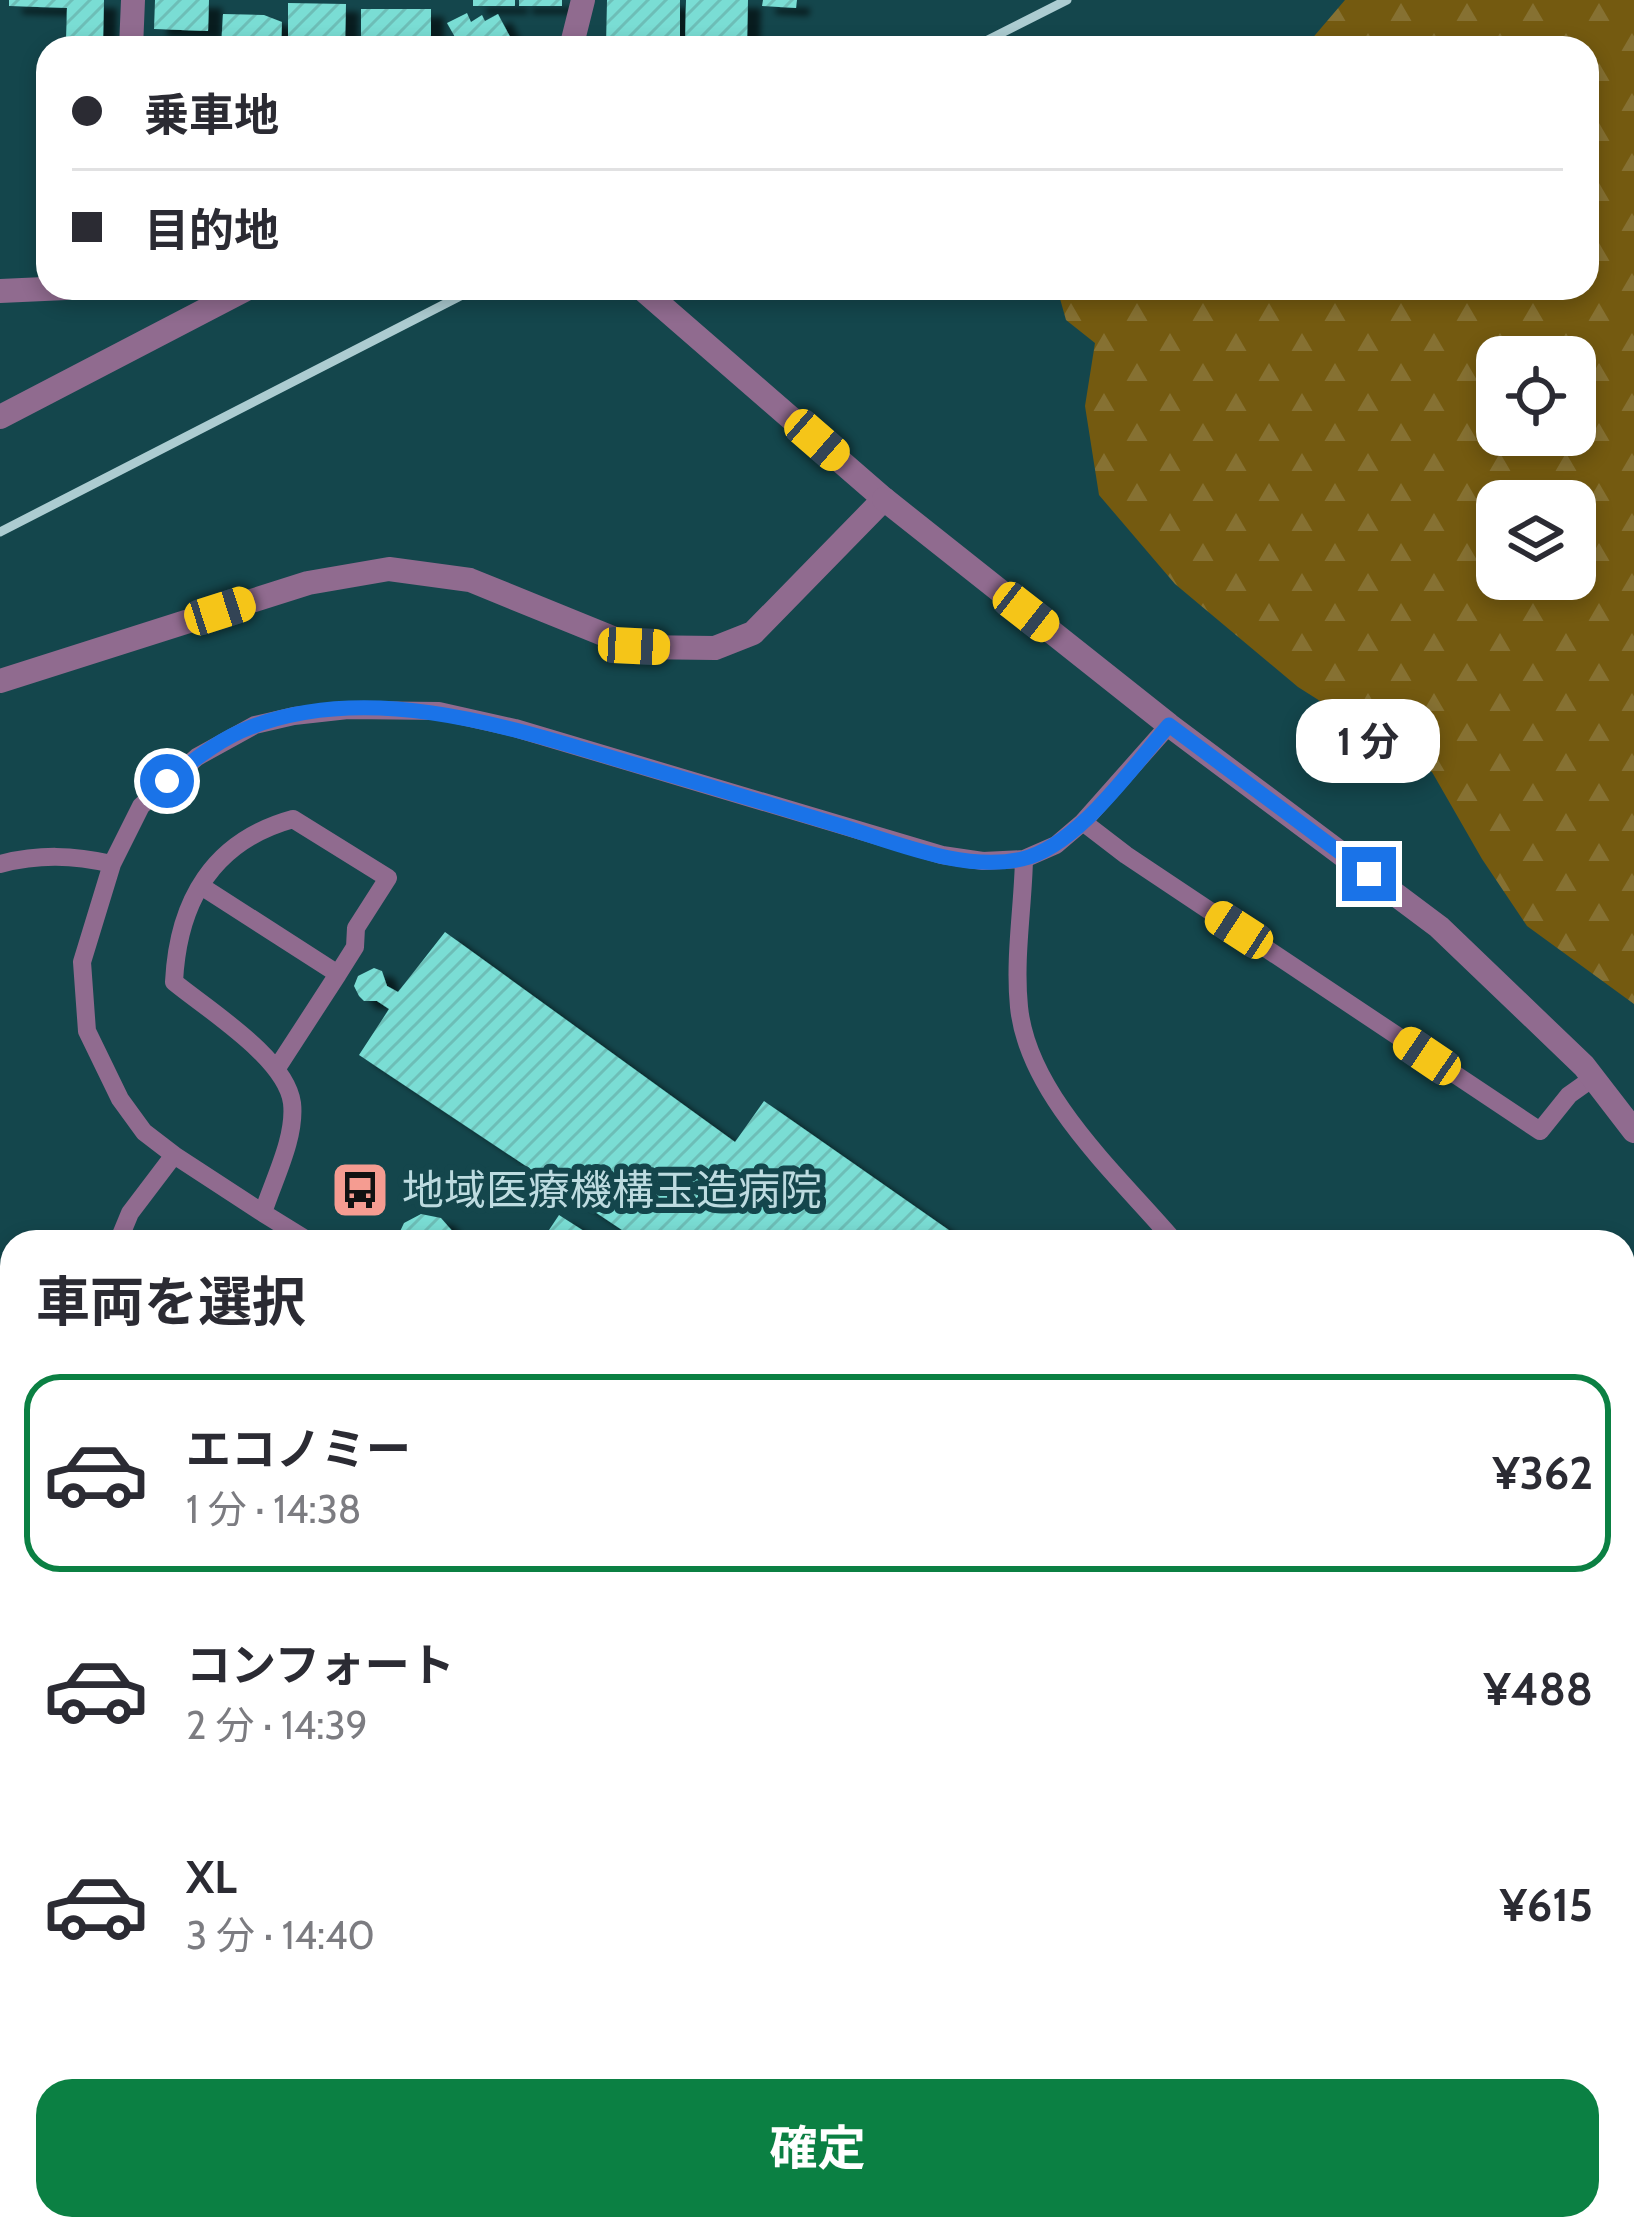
<!DOCTYPE html>
<html lang="ja">
<meta charset="utf-8">
<style>
:root{--surface:#fff;--page:#f7f7f7;--text:#2b2b33;--muted:#7c7c81;--line:#e1e1e2;--accent:#0b8043}
body{margin:0;font-family:Cabin,"Noto Sans JP",sans-serif;background:var(--page);color:var(--text);height:100vh;display:flex;flex-direction:column;font-size:45px;white-space:nowrap}
*{box-sizing:border-box;margin:0}
p{font-size:39px;color:var(--muted)}
.icon{flex:none;width:66px;height:66px;fill:none;stroke:currentColor;stroke-width:2;stroke-linecap:round;stroke-linejoin:round}
.map{position:relative;flex:1;overflow:hidden}
.sheet{position:absolute;left:0px;top:1230px;width:1635px;height:1011px;display:flex;flex-direction:column;background:var(--surface);border-radius:36px 36px 0 0;box-shadow:0 6px 18px #0003}
.sheet>*{flex:none}
.top-card{position:absolute;left:36px;top:36px;width:1563px;height:264px;border-radius:36px;box-shadow:0 6px 18px #0003;display:grid;align-content:center;height:264px;padding:0 36px;background:var(--surface)}
.fabs{position:absolute;left:1476px;top:336px;display:grid;gap:24px}
.fabs a{display:grid;place-items:center;width:120px;height:120px;border-radius:24px;background:var(--surface);box-shadow:0 6px 18px #0003;font-size:60px}
.end{position:absolute;width:54px;height:54px;margin:-27px;border:15px solid #1a73e8;background:#fff;box-shadow:0 0 0 6px #fff}
.from{border-radius:50%}
.bubble{position:absolute;height:84px;border-radius:36px;background:var(--surface);box-shadow:0 6px 18px #0003;font-size:39px;font-weight:700;line-height:84px;text-align:center}
.car{position:absolute;width:36px;height:72px;margin:-36px -18px;border-radius:15px;box-shadow:0 0 9px 3px #0007;background:linear-gradient(#f5c518 24%,#345 0 40%,#f5c518 0 76%,#345 0 86%,#f5c518 0)}
.top-card b{display:flex;align-items:center;gap:42px;height:114px;font-size:45px}
.top-card b+b{border-top:3px solid var(--line)}
.top-card i{width:30px;height:30px;background:var(--text)}
ul{padding:0;list-style:none}
li{display:flex;align-items:center;gap:36px;height:198px;margin:0 24px 18px;padding:0 12px;border:6px solid transparent;border-radius:36px}
li div{flex:1}
li b{display:block;font-size:45px}
li em{font-style:normal;font-weight:700}
li.current{border-color:var(--accent)}
li>.icon{width:108px;height:108px;stroke-width:1.5}
h2{padding:0 36px;font-size:54px;line-height:144px}
.primary-button{display:flex;gap:24px;margin-top:auto;padding:24px 36px}
.primary-button a{flex:1;height:138px;border-radius:36px;background:var(--accent);color:#fff;font-size:48px;font-weight:700;line-height:138px;text-align:center}
.map>svg:first-child{display:block}
.forest{fill:url(#forest-firs);fill-rule:evenodd}
.water{fill:url(#water-ripples);stroke:#44577c;stroke-width:3}
.building{fill:url(#building-hatch);filter:url(#shadow)}
.lines{fill:none;stroke-linecap:round;stroke-linejoin:round}
.service{stroke:#906b8f;stroke-width:18}
.minor{stroke:#906b8f;stroke-width:24}
.tertiary{stroke:#906b8f;stroke-width:24}
.secondary{stroke:#bd82bc;stroke-width:24}
.rail{stroke:#acccd1;stroke-width:9}
.route{stroke:#1a73e8;stroke-width:15}
.labels{text-anchor:middle;stroke-width:12;stroke-linejoin:round;paint-order:stroke}
.poi-label{font-size:42px;fill:#bddbe0;stroke:#14464c;text-anchor:start}
</style>
<div class="map">
<svg width="1634" height="2239" viewBox="0 0 1634 2239">
<defs>
<pattern id="forest-firs" width="22" height="20" patternUnits="userSpaceOnUse" patternTransform="scale(3)"><rect width="22" height="20" fill="#745a10"/><path d="M5 1l3.5 6h-7zM16 11l3.5 6h-7z" fill="#867132"/></pattern>
<pattern id="water-ripples" width="26" height="14" patternUnits="userSpaceOnUse" patternTransform="scale(3)"><rect width="26" height="14" fill="#101f51"/><path d="M2 4q2-2 4 0t4 0M15 11q2-2 4 0t4 0" fill="none" stroke="#313f6a"/></pattern>
<pattern id="building-hatch" width="6" height="6" patternUnits="userSpaceOnUse" patternTransform="scale(3)"><rect width="6" height="6" fill="#7addd4"/><path d="M-1 1l2-2M0 6l6-6M5 7l2-2" fill="none" stroke="#6dbeb7"/></pattern>
<filter id="shadow"><feDropShadow dx="13" dy="8" stdDeviation="3" flood-color="#0009"/></filter>
</defs>
<rect width="100%" height="100%" fill="#14464c"/>
<path class="forest" d="M1345,0H1634V1004L1527,926L1482,859L1432,772L1298,687L1175,584L1099,495L1085,406L1095,343L1066,320L1057,288H1587V48H1304ZM1575,357V435H1497V357ZM1497,501H1575V579H1497Z
M0,1652L12,1660V1834L0,1830Z
M1634,1773V2239H1167L1179,2229H1623V1784Z
M12,2018V2229H817L807,2239H0V2020Z"/>
<path class="water" d="M0,1833L12,1837V2015L0,2017Z"/>
<path class="building" d="M9,0H104L103,40L66,39L67,8L9,6Z
M155,0H209L208,31L154,29Z
M473,0H515V6H473Z
M519,0H562V6H519Z
M607,0H680V47L606,45Z
M686,0H748L747,41L720,40V48H685Z
M763,0H797L796,8L762,6Z
M288,3L346,4L345,43L288,48Z
M361,9H431V48H361Z
M467,13L471,22L482,15L485,21L498,14L516,48H461L447,23Z
M223,14L264,15L282,22L281,48H221Z
M445,932L735,1142L764,1101L966,1242H640L359,1055L389,1009L377,1001H364L359,996L354,986L358,976L374,968L382,971L387,986L398,992Z
M421,1214L441,1218L454,1233L455,1242H395L404,1223Z
M559,1215L601,1242H541Z
M0,1485L12,1496V1532L0,1524Z
M12,1557V1643L0,1635V1560L7,1565Z"/>
<g class="lines">
<path class="service" d="M1083,822L1169,725
M1024,859L1056,845L1083,822L1126,855L1540,1131L1569,1095L1593,1078
M0,864C39,854 73,855 112,864
M201,886L338,974L277,1068
M174,1155L144,1132L120,1099L87,1031L82,962L112,864L141,806L197,757L255,725L294,716L348,710L439,711L515,728L942,855L983,861L1024,859C1023,907 1014,958 1019,1007C1028,1096 1119,1176 1175,1242
M118,1242L130,1213L174,1155L263,1213
M310,1242L263,1213C273,1181 296,1138 292,1103C286,1058 208,1010 174,982C178,901 213,841 293,819L388,878L356,928L355,947L338,974
M0,1442L12,1449"/>
<path class="minor" d="M131,48L133,0
M571,48L583,0
M0,291L66,288
M0,417L248,288
M0,681L308,583L389,569L470,580L635,647L715,648L753,633L884,499L641,288"/>
<path class="tertiary" d="M884,499L1169,725L1439,927L1584,1066L1634,1131"/>
<path class="secondary" d="M1623,1588L1634,1580
M979,2239L988,2229"/>
<path class="rail" d="M972,48L1067,0
M0,532L476,288"/>
</g>
<g class="lines">
<path class="route" d="M167,781C194,760 219,739 251,727C371,681 510,727 626,762C699,783 772,805 844,827C899,844 965,872 1022,859C1078,846 1132,767 1169,725L1369,874"/>
</g>
<defs>
<g id="bus-square" transform="scale(3)"><rect x="-9" y="-9" width="18" height="18" rx="4" fill="#f59c91" stroke="#14464c"/><path d="M-5-6H5V4H4V6H2V4H-2V6H-4V4H-5ZM-3.5-4V0h7V-4ZM-3.5 1.2v1.5H-2V1.2ZM2 1.2v1.5H3.5V1.2Z" fill="#111"/></g>
</defs>
<g fill-rule="evenodd">
<use href="#bus-square" x="360" y="1190"/>
</g>
<g class="labels">
<g class="poi-label">
<text x="402" y="1205">地域医療機構玉造病院</text>
</g>
</g>
</svg>
<div class="fabs">
<a><svg class="icon" aria-label="locate" viewBox="0 0 24 24"><circle cx="12" cy="12" r="6"/><path d="M12 2v4M12 18v4M2 12h4M18 12h4"/></svg></a>
<a><svg class="icon" aria-label="layers" viewBox="0 0 24 24"><path d="M12 4l9 5-9 5-9-5zM3 14l9 5 9-5"/></svg></a>
</div>
<i class="end from" style="left:167px;top:781px"></i>
<i class="end" style="left:1369px;top:874px"></i>
<div class="bubble" style="left:1296px;top:699px;width:144px">1 分</div>
<i class="car" style="left:817px;top:440px;rotate:131deg"></i>
<i class="car" style="left:220px;top:611px;rotate:72deg"></i>
<i class="car" style="left:1026px;top:612px;rotate:128deg"></i>
<i class="car" style="left:634px;top:646px;rotate:93deg"></i>
<i class="car" style="left:1239px;top:930px;rotate:303deg"></i>
<i class="car" style="left:1427px;top:1056px;rotate:304deg"></i>
<div class="top-card">
<b><i class="from"></i>乗車地</b>
<b><i></i>目的地</b>
</div>
<section class="sheet">
<h2>車両を選択</h2>
<ul>
<li class="current"><svg class="icon" aria-label="car" viewBox="0 0 24 24"><path d="M5 17H2v-5l4-1 3-4h7l3 4 3 1v5h-3M9 17h6M6 11h13"/><circle cx="7" cy="17" r="2"/><circle cx="17" cy="17" r="2"/></svg><div><b>エコノミー</b><p>1 分 · 14:38</p></div><em>¥362</em></li>
<li><svg class="icon" aria-label="car" viewBox="0 0 24 24"><path d="M5 17H2v-5l4-1 3-4h7l3 4 3 1v5h-3M9 17h6M6 11h13"/><circle cx="7" cy="17" r="2"/><circle cx="17" cy="17" r="2"/></svg><div><b>コンフォート</b><p>2 分 · 14:39</p></div><em>¥488</em></li>
<li><svg class="icon" aria-label="car" viewBox="0 0 24 24"><path d="M5 17H2v-5l4-1 3-4h7l3 4 3 1v5h-3M9 17h6M6 11h13"/><circle cx="7" cy="17" r="2"/><circle cx="17" cy="17" r="2"/></svg><div><b>XL</b><p>3 分 · 14:40</p></div><em>¥615</em></li>
</ul>
<div class="primary-button"><a>確定</a></div>
</section>
</div>
